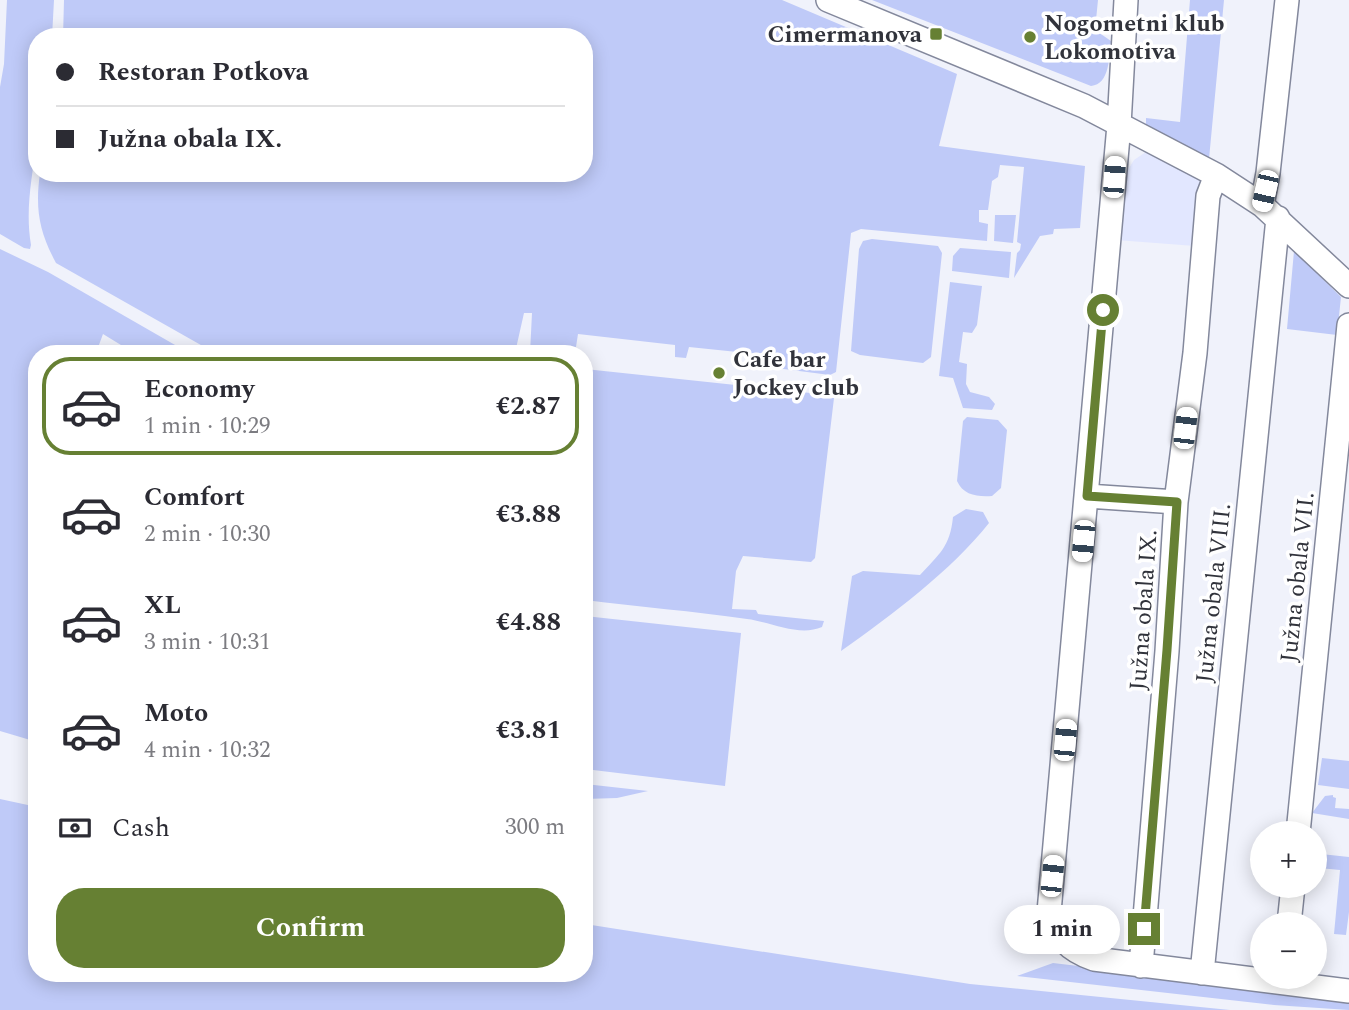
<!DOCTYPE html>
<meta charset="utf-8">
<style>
:root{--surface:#fff;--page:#f7f7f7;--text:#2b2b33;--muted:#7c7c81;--line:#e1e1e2;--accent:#668033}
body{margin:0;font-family:Spectral,serif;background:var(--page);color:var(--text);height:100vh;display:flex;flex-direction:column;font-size:26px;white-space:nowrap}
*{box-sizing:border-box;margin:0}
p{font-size:23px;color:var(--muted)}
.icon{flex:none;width:38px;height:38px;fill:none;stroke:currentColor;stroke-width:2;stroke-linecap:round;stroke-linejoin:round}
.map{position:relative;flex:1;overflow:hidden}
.panel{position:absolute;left:28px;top:345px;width:565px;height:637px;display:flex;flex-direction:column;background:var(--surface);border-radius:28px;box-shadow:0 4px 18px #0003}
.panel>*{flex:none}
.top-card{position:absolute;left:28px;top:28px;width:565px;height:154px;border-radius:28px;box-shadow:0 4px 18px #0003;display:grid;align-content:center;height:154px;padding:0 28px;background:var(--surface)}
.tools{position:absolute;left:1250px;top:821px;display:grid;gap:14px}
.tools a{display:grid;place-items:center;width:77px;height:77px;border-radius:50%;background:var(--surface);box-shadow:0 4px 18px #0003;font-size:35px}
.end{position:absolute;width:32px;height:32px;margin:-16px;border:9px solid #668033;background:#fff;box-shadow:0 0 0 4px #fff}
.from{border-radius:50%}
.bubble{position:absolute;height:49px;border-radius:24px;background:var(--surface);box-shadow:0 4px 18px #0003;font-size:23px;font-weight:700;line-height:49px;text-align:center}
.car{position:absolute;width:21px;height:42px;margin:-21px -10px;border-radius:9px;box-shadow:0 0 5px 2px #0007;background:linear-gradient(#fff 24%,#345 0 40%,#fff 0 76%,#345 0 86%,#fff 0)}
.top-card b{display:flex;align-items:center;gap:24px;height:66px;font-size:26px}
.top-card b+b{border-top:2px solid var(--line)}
.top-card i{width:18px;height:18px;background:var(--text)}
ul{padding:12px 0 0;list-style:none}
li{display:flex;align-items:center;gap:21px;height:98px;margin:0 14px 10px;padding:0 14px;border:4px solid transparent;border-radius:28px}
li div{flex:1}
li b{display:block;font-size:26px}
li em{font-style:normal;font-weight:700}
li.active{border-color:var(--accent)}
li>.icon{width:63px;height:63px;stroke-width:1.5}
.pay{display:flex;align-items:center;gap:18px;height:77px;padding:0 28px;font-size:26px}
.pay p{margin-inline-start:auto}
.primary-button{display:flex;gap:14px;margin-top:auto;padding:14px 28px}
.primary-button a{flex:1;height:80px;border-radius:28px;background:var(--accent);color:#fff;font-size:28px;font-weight:700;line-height:80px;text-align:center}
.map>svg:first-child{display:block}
.built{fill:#e2e7ff}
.green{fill:#bfcaf8}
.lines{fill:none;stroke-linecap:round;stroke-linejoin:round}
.minor-casing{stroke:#83889c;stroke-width:26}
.minor{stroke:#fff;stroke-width:23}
.route{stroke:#668033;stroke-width:9}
.poi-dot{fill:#668033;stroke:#fff;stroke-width:2.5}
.labels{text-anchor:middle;stroke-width:7;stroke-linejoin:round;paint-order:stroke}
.poi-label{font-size:24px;font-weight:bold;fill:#31333b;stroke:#fff;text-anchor:start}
.street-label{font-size:24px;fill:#31333b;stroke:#fff}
</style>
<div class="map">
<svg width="1349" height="1010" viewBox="0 0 1349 1010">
<rect width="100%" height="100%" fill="#f0f2fb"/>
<path class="built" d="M1146,152L1154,154L1202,175L1195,246L1116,240L1121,181L1134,160Z"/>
<path class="green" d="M7,0H54L52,37H37C37,71 40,108 37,141C32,177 25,210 31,245L30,249L24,248L0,234V87L4,64Z
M64,0H782L957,74L939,146L1085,166L1080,228L1054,229L1053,234L1040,236L1014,278L1017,253L1020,250L1021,244L1017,242L1024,167L1000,165L998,177L992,181L988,210H979V222L988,224L987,241L861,229L851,233L836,372L830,375L776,368V356L689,347L686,358L675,357V345L578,334L576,347L554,345L553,353H530L532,313H524L515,353H215L56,263C39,231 35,209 40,173H584V37H63Z
M872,0H1098L1095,30L1111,41C1109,57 1110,84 1091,86Z
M1190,0H1224L1209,159L1146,126V118L1180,122Z
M995,215H1016L1013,243L994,241Z
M872,239L938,246L942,253L931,357L923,363L860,355L851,351L859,249L863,241Z
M960,248L1011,252L1009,278L952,271L953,256Z
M0,249L48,272L189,353H134L103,334L96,353L37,354V742L0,731Z
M1294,251L1341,297L1337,335L1287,329Z
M950,282L982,286L977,325L972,333L963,332L959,362L967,364L966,384L970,392L989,397L995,404L992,410L963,408L953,378L939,376Z
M585,369L829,395L834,398L815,558L811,562L743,556L736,571L732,609L756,610L758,614L824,621L822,627C799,637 771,622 747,619C693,611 639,607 585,600Z
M967,417L998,420L1007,430L1001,488L992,496C977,497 963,495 957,481L963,421Z
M966,509L983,512L989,523C951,571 892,615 841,651L852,576L863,571L920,575C939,554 950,547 953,517Z
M585,616L741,633L725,786L585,769Z
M1322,758L1349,761V789L1318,785Z
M584,784H585L648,791L617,798L585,799Z
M1333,795V797L1336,798L1335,808L1349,809V819L1312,813L1325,796Z
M0,799L37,807V973H584L585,924L970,984L1230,1010H0Z
M1321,854L1349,857V912L1346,935L1334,934L1340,870L1319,868Z
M1053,963L1349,998V1010L1274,1005L1017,976Z"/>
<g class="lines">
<g class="minor-casing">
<path id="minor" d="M828,0L1084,106L1216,175L1262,205L1349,286
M1126,0L1119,125L1049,912C1055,937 1070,951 1094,959L1349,991
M1262,205L1268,173L1287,0
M1087,496L1176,502
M1298,833L1349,325
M1289,924L1293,886
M1141,966L1167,651L1176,502L1195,353L1208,196L1216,175
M1202,973L1278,218"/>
</g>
<use href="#minor" class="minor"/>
</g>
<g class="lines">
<path class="route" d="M1103,310L1087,496L1177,502L1167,650L1144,929"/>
</g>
<g class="poi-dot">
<rect x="929" y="27" width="14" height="14" rx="3.5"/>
<circle cx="1030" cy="37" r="7"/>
<circle cx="719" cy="373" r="7"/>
</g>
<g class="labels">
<g class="poi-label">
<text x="1044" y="31">Nogometni klub<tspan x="1044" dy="28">Lokomotiva</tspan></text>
<text x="922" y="42" text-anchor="end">Cimermanova</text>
<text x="733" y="367">Cafe bar<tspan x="733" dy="28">Jockey club</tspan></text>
</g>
<g class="street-label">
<text transform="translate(1297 577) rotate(-84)" y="8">Južna obala VII.</text>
<text transform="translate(1213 593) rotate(-84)" y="8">Južna obala VIII.</text>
<text transform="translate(1143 610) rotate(-86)" y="8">Južna obala IX.</text>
</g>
</g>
</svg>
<div class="tools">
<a>+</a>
<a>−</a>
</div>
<i class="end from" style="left:1103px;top:310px"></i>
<i class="end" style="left:1144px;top:929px"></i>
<div class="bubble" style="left:1004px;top:905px;width:116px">1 min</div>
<i class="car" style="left:1114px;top:177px;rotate:4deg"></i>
<i class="car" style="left:1265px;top:191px;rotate:193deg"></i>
<i class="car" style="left:1185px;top:428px;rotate:7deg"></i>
<i class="car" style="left:1083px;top:541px;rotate:185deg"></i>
<i class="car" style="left:1065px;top:740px;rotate:5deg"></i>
<i class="car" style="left:1052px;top:876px;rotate:6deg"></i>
<div class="top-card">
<b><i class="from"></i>Restoran Potkova</b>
<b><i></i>Južna obala IX.</b>
</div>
<section class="panel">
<ul>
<li class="active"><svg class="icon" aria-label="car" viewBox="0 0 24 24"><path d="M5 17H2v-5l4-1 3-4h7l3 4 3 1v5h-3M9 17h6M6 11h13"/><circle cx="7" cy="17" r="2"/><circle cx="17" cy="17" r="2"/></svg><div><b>Economy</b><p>1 min · 10:29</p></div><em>€2.87</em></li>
<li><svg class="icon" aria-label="car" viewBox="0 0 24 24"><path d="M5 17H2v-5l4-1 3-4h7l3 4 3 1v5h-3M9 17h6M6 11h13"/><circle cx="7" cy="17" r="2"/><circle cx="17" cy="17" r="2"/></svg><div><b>Comfort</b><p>2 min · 10:30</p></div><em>€3.88</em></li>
<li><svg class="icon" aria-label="car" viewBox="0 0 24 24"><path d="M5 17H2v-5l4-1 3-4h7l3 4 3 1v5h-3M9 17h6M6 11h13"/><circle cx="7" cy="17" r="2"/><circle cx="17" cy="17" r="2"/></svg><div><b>XL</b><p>3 min · 10:31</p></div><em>€4.88</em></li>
<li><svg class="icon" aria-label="car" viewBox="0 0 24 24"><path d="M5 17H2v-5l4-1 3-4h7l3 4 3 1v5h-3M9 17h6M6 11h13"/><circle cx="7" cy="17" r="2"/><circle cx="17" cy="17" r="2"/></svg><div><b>Moto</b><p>4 min · 10:32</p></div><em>€3.81</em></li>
</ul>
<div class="pay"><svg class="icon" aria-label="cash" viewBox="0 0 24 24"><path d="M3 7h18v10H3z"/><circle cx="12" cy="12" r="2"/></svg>Cash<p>300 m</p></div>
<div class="primary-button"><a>Confirm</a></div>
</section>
</div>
